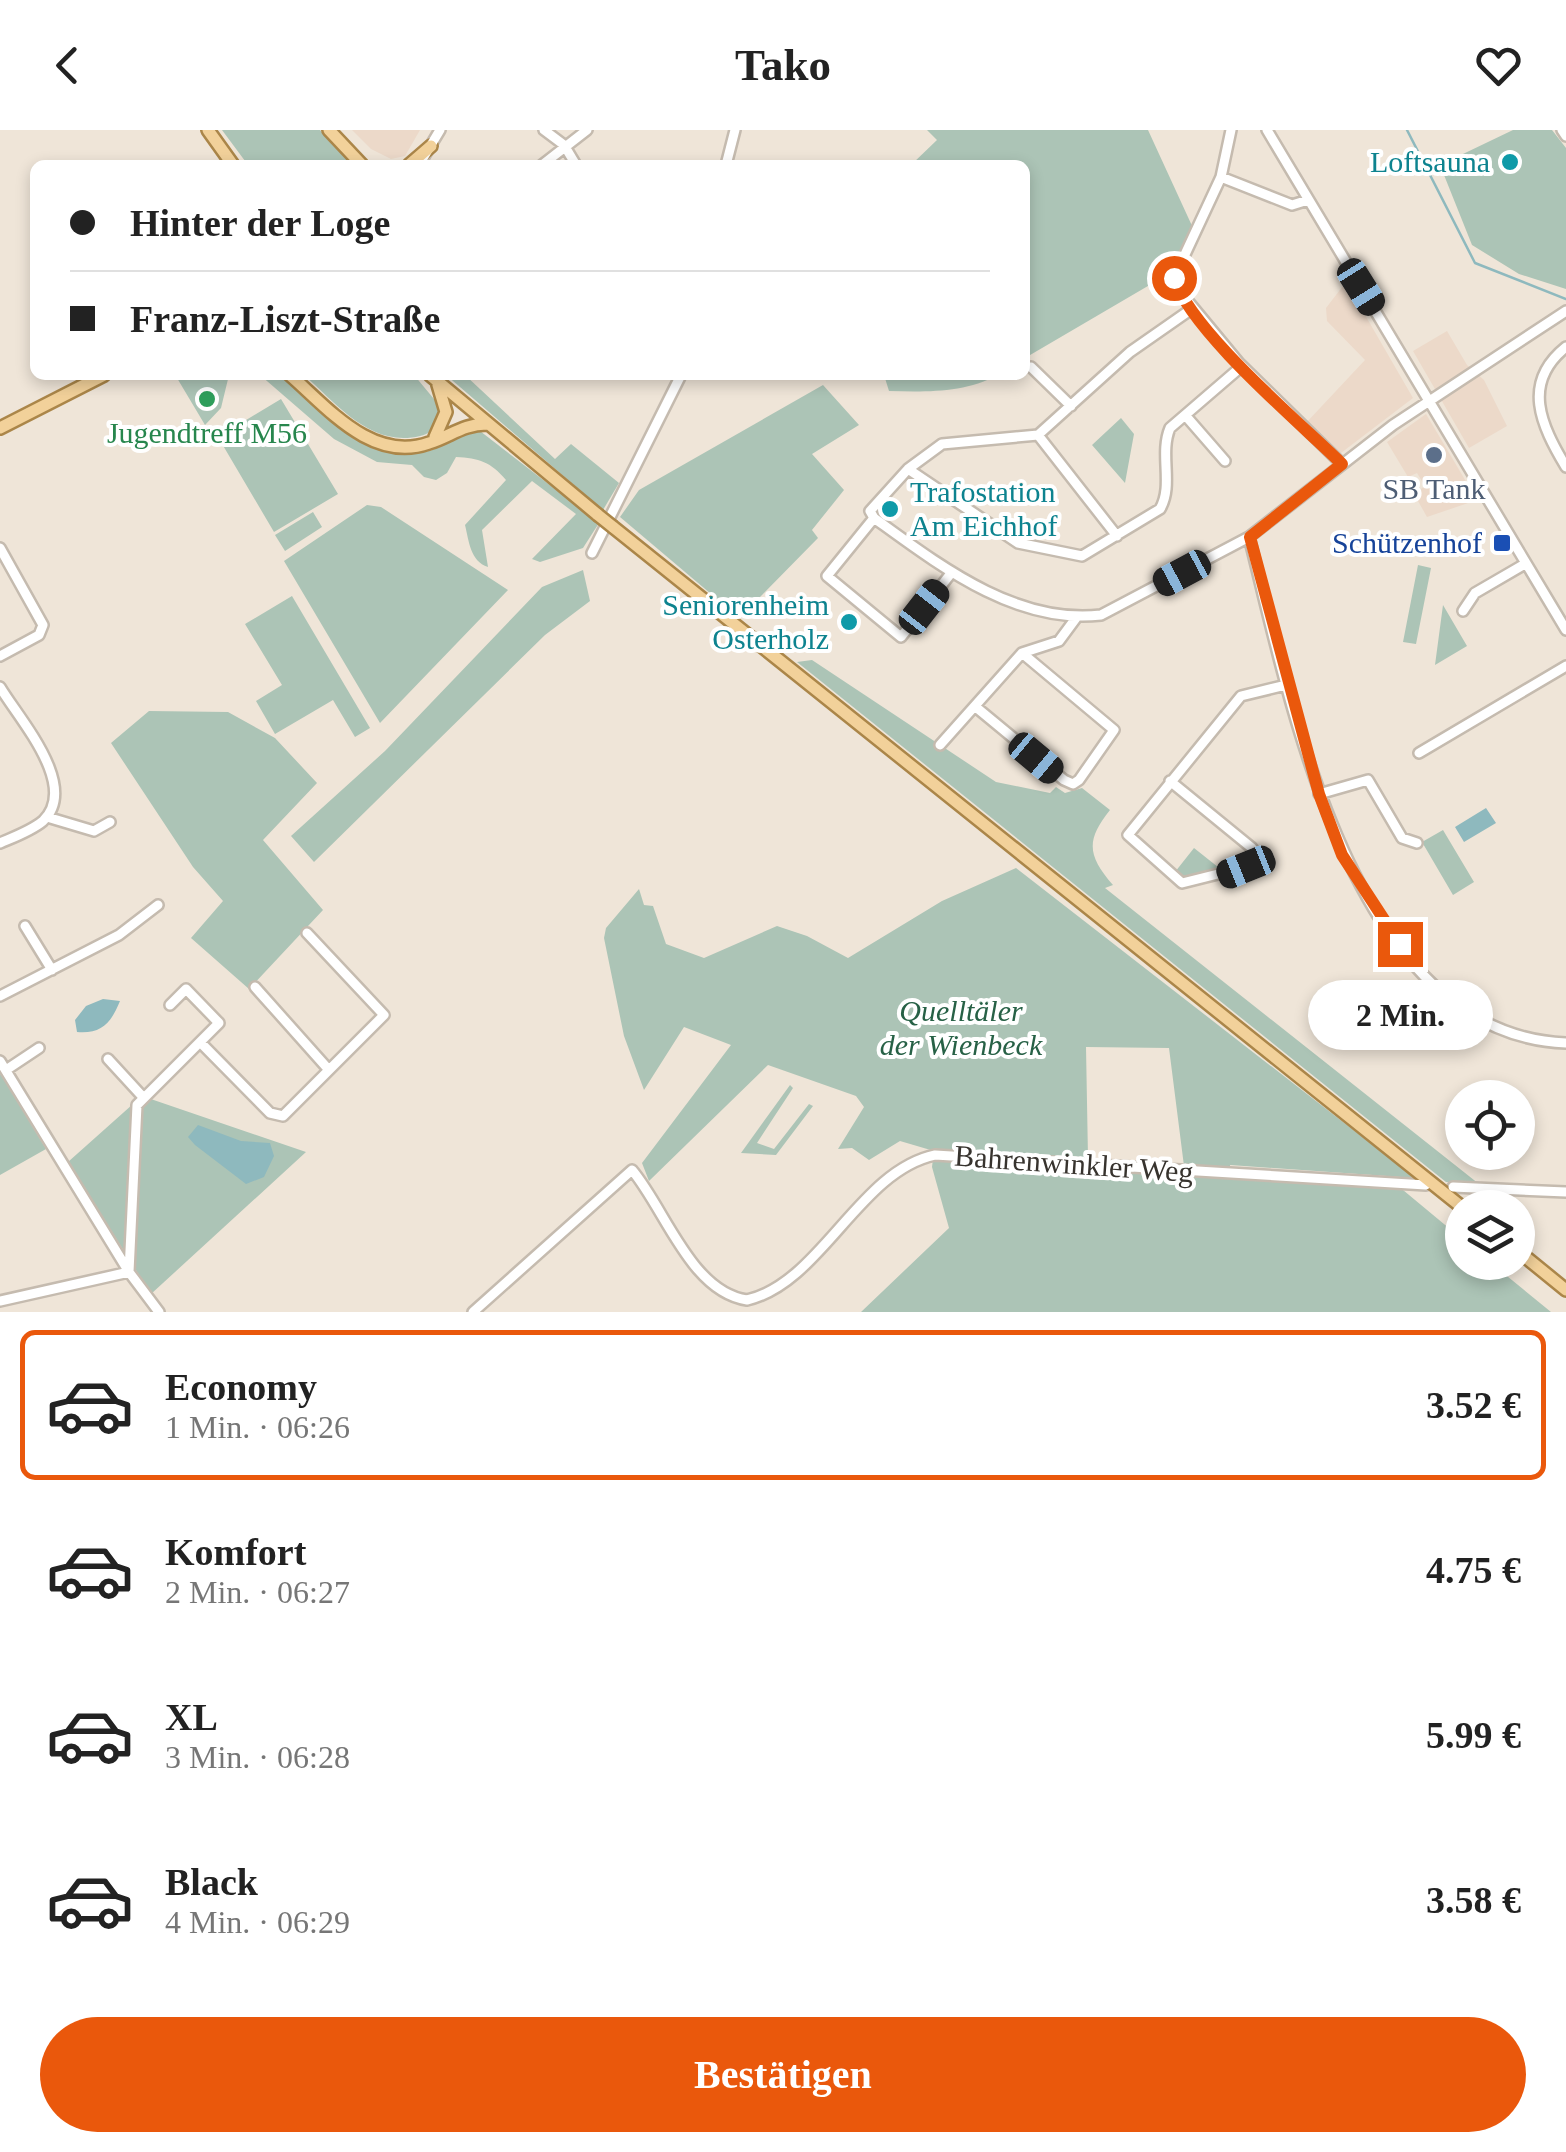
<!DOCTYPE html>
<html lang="de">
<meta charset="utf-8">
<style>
:root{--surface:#fff;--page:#f6f6f6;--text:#222;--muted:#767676;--line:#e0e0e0;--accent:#ea580c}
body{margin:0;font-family:Georgia,serif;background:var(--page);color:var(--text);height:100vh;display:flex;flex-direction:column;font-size:38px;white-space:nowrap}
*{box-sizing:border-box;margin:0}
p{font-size:32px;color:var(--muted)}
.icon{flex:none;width:55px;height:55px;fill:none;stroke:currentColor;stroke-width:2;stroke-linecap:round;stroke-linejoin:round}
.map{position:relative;height:1182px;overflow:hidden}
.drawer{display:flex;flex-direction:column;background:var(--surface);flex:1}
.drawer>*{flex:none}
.hud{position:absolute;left:30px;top:30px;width:1000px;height:220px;border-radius:15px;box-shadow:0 5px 15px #0003;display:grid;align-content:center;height:220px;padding:0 40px;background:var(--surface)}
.controls{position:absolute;left:1445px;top:950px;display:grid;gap:20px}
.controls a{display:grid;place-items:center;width:90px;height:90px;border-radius:50%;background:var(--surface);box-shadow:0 5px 15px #0003;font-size:50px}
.end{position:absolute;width:45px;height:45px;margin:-22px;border:12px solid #ea580c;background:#fff;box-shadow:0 0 0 5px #fff}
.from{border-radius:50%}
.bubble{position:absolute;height:70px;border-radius:35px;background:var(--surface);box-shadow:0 5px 15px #0003;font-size:32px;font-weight:800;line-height:70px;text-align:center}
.car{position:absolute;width:30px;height:60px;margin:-30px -15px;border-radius:12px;box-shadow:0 0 8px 2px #0007;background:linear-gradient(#222 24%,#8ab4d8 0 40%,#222 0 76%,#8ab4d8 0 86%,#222 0)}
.hud b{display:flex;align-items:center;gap:35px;height:95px;font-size:38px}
.hud b+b{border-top:2px solid var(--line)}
.hud i{width:25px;height:25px;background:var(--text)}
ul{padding:18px 0 0;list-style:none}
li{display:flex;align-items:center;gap:30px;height:150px;margin:0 20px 15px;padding:0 20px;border:5px solid transparent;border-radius:15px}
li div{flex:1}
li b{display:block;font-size:38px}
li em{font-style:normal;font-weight:800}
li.active{border-color:var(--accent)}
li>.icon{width:90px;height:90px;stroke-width:1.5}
.primary-button{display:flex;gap:20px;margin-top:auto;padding:20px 40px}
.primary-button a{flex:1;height:115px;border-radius:60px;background:var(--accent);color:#fff;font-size:40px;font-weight:800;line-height:115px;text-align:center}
header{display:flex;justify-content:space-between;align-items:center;height:130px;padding:0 40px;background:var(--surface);font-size:45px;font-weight:800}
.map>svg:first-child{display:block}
.commercial{fill:#ecd9c9}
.green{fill:#acc4b6;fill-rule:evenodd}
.water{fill:#8eb9be}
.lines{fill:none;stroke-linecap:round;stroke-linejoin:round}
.stream{stroke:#8eb9be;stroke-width:2.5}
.minor-casing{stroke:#c5bbaf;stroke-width:14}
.major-casing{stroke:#ab8649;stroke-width:16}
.minor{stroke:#fff;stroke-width:9}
.major{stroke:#f2d19a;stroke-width:11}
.major-bridge-casing{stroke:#ab8649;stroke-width:16;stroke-linecap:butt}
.major-bridge{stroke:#f2d19a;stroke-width:11}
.route{stroke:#ea580c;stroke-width:12}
.culture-dot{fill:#0f9aa8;stroke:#fff;stroke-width:4}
.leisure-dot{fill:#2e9e5b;stroke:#fff;stroke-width:4}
.service-dot{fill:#5c6f8a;stroke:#fff;stroke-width:4}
.transit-dot{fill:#1a4fb4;stroke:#fff;stroke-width:4}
.labels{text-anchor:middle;stroke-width:8;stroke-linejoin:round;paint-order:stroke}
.culture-label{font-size:30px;fill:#0d838f;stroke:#fff;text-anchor:end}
.leisure-label{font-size:30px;fill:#27864d;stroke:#fff}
.service-label{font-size:30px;fill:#4e5e75;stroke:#fff}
.transit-label{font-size:30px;fill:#164399;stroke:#fff;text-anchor:end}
.park-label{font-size:30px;font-style:italic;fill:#276146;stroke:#fff}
.street-label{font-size:30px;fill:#37332e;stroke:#fff}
</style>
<header><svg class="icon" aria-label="back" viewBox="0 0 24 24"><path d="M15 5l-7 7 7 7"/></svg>Tako<svg class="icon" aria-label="heart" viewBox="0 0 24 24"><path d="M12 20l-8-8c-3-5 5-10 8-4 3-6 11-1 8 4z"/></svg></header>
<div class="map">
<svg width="1566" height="1182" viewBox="0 0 1566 1182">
<rect width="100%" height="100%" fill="#efe5d8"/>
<path class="commercial" d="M352,0H420L405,26L391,29L371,19Z
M1346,152L1413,268L1337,326L1306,293L1365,230L1327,191L1326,178Z
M1447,201L1467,235L1484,250L1507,296L1469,318L1413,221Z
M1426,284L1477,370L1427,387L1414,364L1425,356L1417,343L1408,347L1387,312Z"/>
<path class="green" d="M222,0H320L352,35H248Z
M927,0H1148L1193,98L1165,146L1025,228V35H911L937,10Z
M1513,0H1552L1566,18V159L1519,144L1472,115L1440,35Z
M183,245H229L221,278L205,295L177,248Z
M260,245H281C320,280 369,338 429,321C443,317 458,306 471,299L480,301L599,393L583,418L540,432L532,429L576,384L532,351L482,400L488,437C470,431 469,411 465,395L506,350C491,332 479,328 456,327L447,343L436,350L424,347L412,335L377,332L334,309Z
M304,245H414L439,275C438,290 437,302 420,306C371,318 337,274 304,245Z
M446,245H465L555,329L571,314L619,353L603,380Z
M884,245H997C966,263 925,262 889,261Z
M823,255L859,295L812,324L844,360L812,400L818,408L760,467L730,480L620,387L639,360Z
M281,269L338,364L274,402L218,307Z
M1121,288L1134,304L1125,353L1092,315Z
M367,375L381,377L508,460L380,593L284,431Z
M313,382L322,397L285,421L275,405Z
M1418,435L1431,438L1416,514L1403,512Z
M583,440L590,471L545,505L314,732L291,706L385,621L542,457Z
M292,466L370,598L355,607L333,570L275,604L256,571L282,555L245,494Z
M1443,475L1467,516L1435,535Z
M812,530L996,652L1050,663L1056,657L1065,663L1082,658L1110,680C1086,710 1087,725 1113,755L1105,758L1479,1054L1446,1052L797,532Z
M149,581L228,582L275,608L317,653L263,710L323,780L249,859L191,808L223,771L193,737L111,613Z
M1443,700L1474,752L1453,765L1422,712Z
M1194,718L1223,741L1184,748L1175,742Z
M1016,738L1415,1048L1230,1035L1232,1049L1403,1060L1462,1109V1132L1491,1133L1551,1182H861L949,1098L932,1037L934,1021L900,1011L869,1030L852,1018L838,1019L864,977L856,966L768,935L649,1051L642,1033L731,915L684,897L644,960L624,906L604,808L606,798L639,759L644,775L653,776L666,814L704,828L777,796L807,806L848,828L942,771ZM1086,917L1169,918L1185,1044L1084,1038L1082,1028H1088Z
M1,944L46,1019L0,1045V945Z
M790,955L793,958L757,1013L774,1019L809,974L813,976L776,1025L741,1023Z
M142,966L306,1022L151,1164L68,1032Z"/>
<path class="water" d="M1486,678L1496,693L1464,712L1455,697Z
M103,869L120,871C111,893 102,904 77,902L75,890L86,876Z
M198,995L241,1011L270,1013L274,1026L264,1047L246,1054L195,1015L188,1007Z"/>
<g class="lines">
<path class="stream" d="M1407,0L1475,133L1566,169"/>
<g class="minor-casing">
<path id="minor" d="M544,0L564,15L576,35
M1231,0L1221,47L1174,148L1177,158L1239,233L1342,334
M1267,0L1566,500
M1562,0L1566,6
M419,35L440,0
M542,35L587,0
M726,35L735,0
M1221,47L1292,75L1308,70
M1193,178L1130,222L1038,305L942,314L908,339L870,381L874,388C939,435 1016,495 1101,485L1249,407L1393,295L1566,181
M1566,217C1521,253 1541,295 1566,337
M1031,237L1071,276
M1185,285L1225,331
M1038,305L1117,406
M908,339L1018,413L1082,426L1160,379C1174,355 1159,324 1170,298L1242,236
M874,388L827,446L901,507L952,442
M1249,407C1290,569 1351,905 1566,913
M0,418L43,495L39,505L0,526
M592,423L681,245
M1463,481L1475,463L1525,434
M0,557C19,589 80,656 43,691C31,701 14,707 0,713
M977,578L1064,650L1073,654L1079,650L1114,600L1022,523
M940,615L1022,523L1059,511L1076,488
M1419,623L1566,536
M1170,651L1252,718V728L1246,737L1182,753L1128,705L1241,566L1286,555
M1319,664L1368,650L1402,708L1417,713
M47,687L94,701L110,692
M25,796L52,840
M255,857L329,940
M0,866L119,805L158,775
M200,912L270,983L283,986L384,885L307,803
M108,929L142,966
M0,931L129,1142L159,1182
M6,940L39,918
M1453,1057L1566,1062
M129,1142L137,975L219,893L186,859L170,875
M0,1171L129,1142
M473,1182L632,1040C665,1079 691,1162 747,1170C821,1153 859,1041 935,1025L1426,1055"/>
</g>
<g class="major-casing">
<path id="major" d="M208,0L233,35
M329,0L362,35
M409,35L431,16
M290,245C328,278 372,333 429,313C451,306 463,294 487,294
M430,245L598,385
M0,298L104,245
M435,307L446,282L438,255
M613,397L1463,1078
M1518,1121L1566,1160"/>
</g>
<use href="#minor" class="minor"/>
<use href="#major" class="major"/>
<g class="major-bridge-casing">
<path id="major-bridge" d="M598,385L613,397"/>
</g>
<use href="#major-bridge" class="major-bridge"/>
</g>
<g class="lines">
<path class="route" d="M1174,148C1191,201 1299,292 1342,334L1250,407L1319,664L1342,725L1400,814"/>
</g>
<g class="culture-dot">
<circle cx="1510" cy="32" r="10"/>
<circle cx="890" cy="379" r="10"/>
<circle cx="849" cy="492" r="10"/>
</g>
<circle class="leisure-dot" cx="207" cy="269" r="10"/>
<circle class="service-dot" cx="1434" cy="325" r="10"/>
<rect class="transit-dot" x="1492" y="403" width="20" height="20" rx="5"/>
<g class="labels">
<g class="culture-label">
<text x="1490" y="42">Loftsauna</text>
<text x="910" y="372" text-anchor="start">Trafostation<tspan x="910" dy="34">Am Eichhof</tspan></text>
<text x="829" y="485">Seniorenheim<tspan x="829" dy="34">Osterholz</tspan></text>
</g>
<g class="leisure-label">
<text x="207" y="313">Jugendtreff M56</text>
</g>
<g class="service-label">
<text x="1434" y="369">SB Tank</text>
</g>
<g class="transit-label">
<text x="1482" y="423">Schützenhof</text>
</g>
<g class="park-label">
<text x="961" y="891">Quelltäler<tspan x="961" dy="34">der Wienbeck</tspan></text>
</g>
<g class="street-label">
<text transform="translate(1074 1034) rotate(4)" y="10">Bahrenwinkler Weg</text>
</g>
</g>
</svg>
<div class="controls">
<a><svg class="icon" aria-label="locate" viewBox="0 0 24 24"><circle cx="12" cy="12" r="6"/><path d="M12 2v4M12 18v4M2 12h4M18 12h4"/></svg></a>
<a><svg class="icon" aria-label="layers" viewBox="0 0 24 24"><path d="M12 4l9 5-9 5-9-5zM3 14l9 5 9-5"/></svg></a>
</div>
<i class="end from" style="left:1174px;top:148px"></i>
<i class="end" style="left:1400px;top:814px"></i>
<div class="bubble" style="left:1308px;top:850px;width:185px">2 Min.</div>
<i class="car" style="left:1361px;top:157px;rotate:148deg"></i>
<i class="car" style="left:1182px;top:443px;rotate:242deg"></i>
<i class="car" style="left:924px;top:477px;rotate:38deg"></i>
<i class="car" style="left:1036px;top:628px;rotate:130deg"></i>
<i class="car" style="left:1246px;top:737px;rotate:248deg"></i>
<div class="hud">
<b><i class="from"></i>Hinter der Loge</b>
<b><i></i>Franz-Liszt-Straße</b>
</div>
</div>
<section class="drawer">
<ul>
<li class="active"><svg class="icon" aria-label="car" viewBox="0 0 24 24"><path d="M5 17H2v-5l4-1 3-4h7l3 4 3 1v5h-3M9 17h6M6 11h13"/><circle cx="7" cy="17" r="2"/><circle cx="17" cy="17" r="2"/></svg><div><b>Economy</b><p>1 Min. · 06:26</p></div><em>3.52 €</em></li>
<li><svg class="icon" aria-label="car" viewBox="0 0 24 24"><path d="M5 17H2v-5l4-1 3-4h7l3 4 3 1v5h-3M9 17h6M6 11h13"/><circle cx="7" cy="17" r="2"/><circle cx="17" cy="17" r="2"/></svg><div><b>Komfort</b><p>2 Min. · 06:27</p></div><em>4.75 €</em></li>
<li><svg class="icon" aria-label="car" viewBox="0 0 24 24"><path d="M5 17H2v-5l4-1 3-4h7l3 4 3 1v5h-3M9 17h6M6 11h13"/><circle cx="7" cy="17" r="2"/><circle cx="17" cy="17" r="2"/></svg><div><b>XL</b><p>3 Min. · 06:28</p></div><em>5.99 €</em></li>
<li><svg class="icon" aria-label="car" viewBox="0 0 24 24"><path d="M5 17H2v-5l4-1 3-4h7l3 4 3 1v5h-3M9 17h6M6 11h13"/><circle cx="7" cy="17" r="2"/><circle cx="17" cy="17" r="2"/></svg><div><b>Black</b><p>4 Min. · 06:29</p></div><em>3.58 €</em></li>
</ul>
<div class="primary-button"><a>Bestätigen</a></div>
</section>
